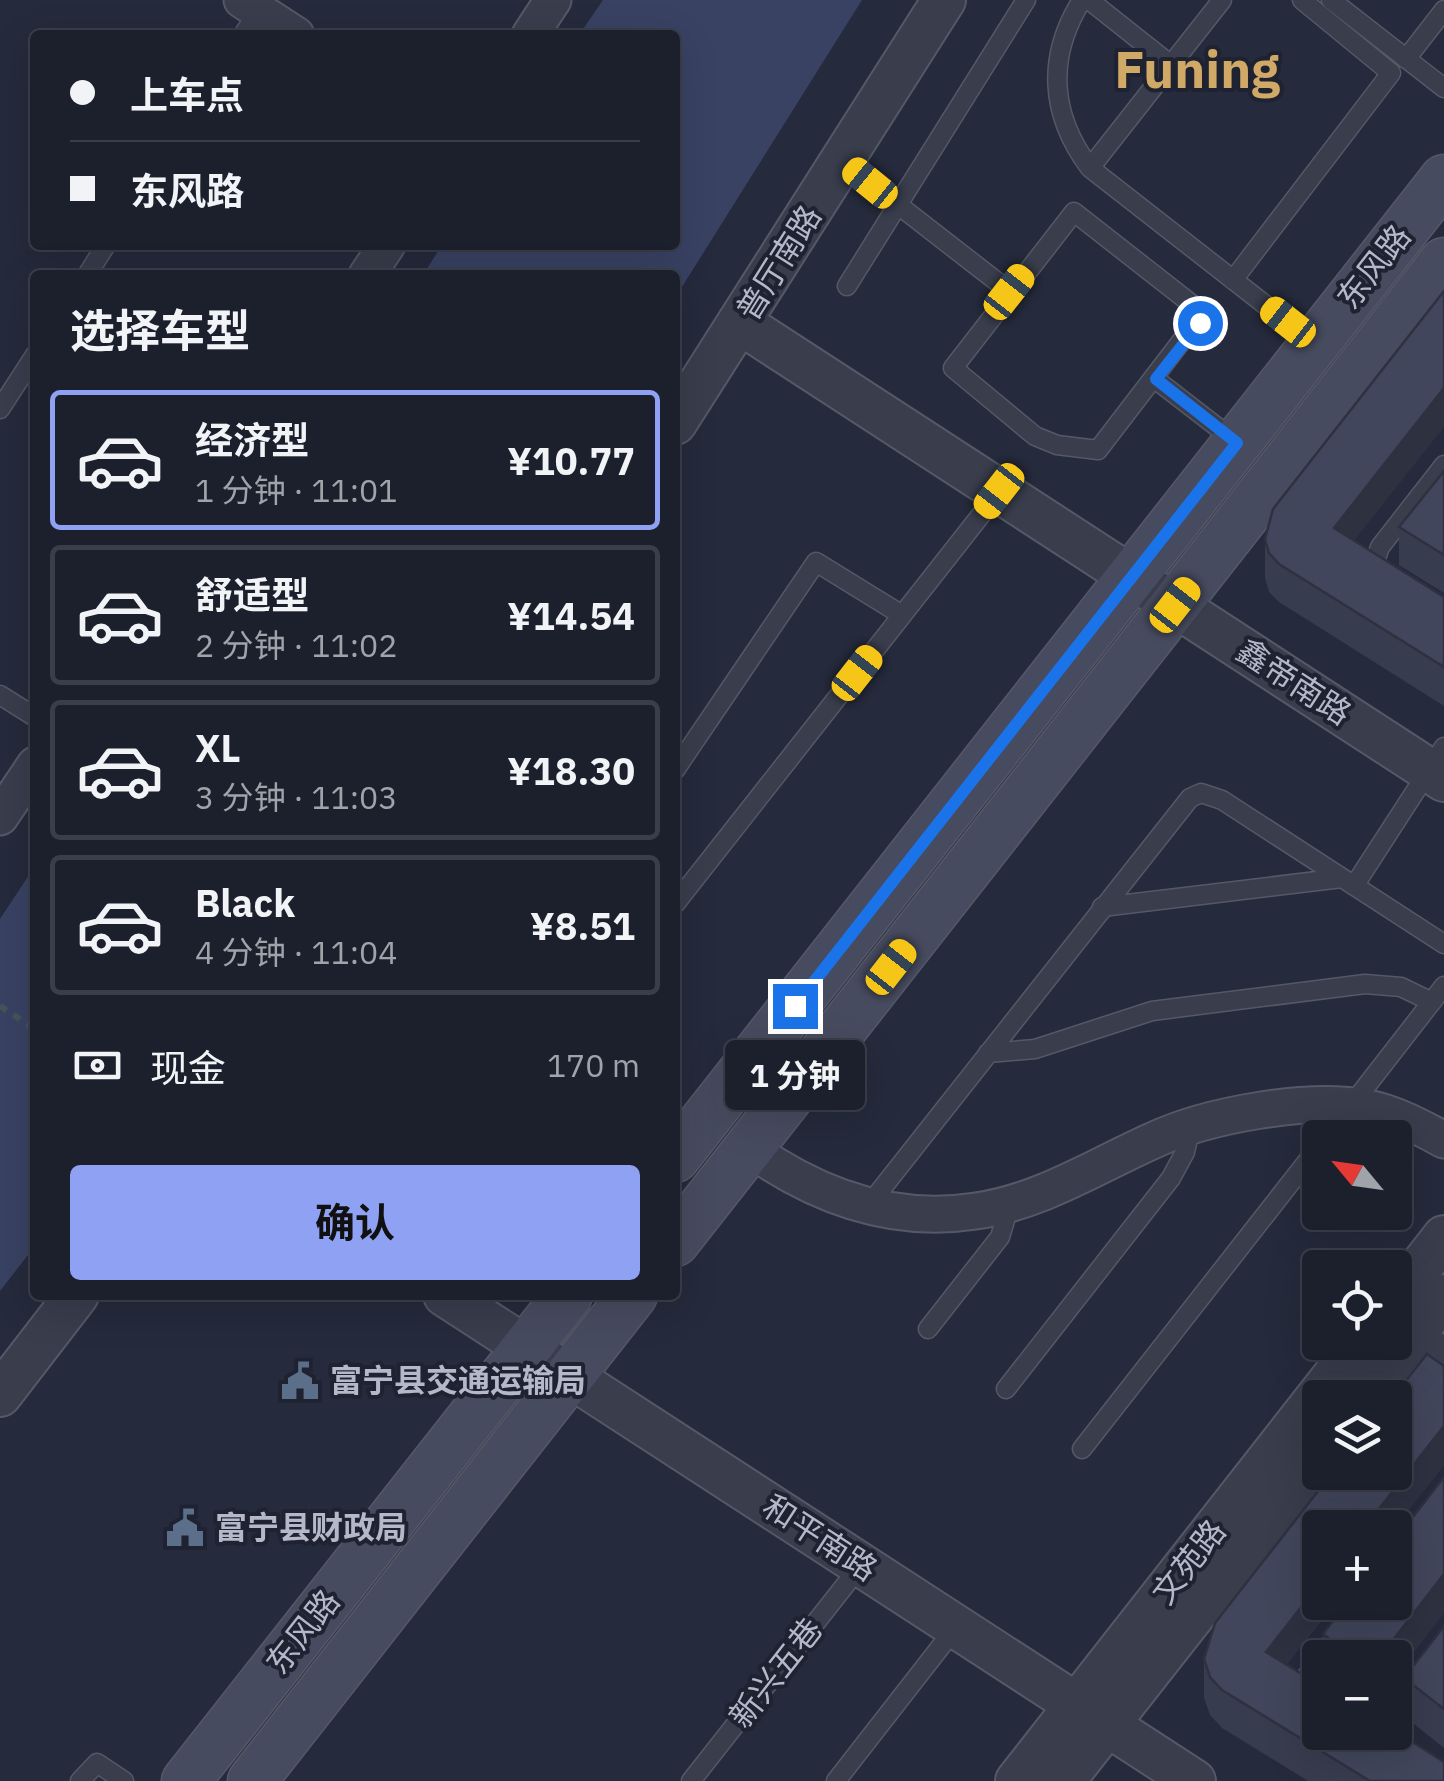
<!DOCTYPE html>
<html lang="zh">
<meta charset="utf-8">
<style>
:root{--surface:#1c202d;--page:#252835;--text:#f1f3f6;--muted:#a0a3aa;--line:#3a3e49;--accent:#8ea1f3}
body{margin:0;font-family:"IBM Plex Sans","Noto Sans SC",sans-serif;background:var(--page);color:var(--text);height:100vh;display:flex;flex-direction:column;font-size:38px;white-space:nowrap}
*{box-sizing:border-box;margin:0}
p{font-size:32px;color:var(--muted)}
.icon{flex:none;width:55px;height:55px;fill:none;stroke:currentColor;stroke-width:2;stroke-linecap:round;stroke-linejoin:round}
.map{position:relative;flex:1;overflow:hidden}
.panel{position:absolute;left:30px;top:270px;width:650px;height:1030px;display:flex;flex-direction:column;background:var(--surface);border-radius:10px;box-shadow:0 10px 40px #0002,0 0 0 2px var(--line)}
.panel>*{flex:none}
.top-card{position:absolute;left:30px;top:30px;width:650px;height:220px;border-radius:10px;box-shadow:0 10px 40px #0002,0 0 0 2px var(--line);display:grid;align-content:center;height:220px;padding:0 40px;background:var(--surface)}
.needle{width:65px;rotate:299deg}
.controls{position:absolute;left:1302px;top:1120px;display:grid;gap:20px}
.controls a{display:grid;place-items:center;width:110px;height:110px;border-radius:10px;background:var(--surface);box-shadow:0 10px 40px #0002,0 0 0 2px var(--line);font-size:50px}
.end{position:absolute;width:45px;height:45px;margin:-22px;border:12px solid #1a73e8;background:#fff;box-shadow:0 0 0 5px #fff}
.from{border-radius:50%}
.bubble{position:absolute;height:70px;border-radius:10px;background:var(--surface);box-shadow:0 10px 40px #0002,0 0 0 2px var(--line);font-size:32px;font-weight:700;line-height:70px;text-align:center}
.car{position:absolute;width:30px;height:60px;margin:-30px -15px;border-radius:12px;box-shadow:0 0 8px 2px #0007;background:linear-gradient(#f5c518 24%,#345 0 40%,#f5c518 0 76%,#345 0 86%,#f5c518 0)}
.top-card b{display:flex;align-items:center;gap:35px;height:95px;font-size:38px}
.top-card b+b{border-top:2px solid var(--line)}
.top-card i{width:25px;height:25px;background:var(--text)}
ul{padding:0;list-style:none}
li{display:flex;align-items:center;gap:30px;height:140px;margin:0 20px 15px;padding:0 20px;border:5px solid var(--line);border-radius:10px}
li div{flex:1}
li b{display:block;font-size:38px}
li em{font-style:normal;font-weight:700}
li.on{border-color:var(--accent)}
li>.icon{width:90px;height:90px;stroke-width:1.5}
h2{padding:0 40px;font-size:45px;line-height:120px}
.pay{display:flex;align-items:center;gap:25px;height:110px;padding:0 40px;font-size:38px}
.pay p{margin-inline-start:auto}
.action{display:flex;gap:20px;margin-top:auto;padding:20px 40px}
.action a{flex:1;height:115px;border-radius:10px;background:var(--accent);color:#111;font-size:40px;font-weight:700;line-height:115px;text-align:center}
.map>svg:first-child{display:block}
.water{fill:#394263}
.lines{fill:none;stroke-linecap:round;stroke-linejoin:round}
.service-casing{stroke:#545867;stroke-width:21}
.minor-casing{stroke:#545867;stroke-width:39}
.tertiary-casing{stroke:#545867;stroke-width:46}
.secondary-casing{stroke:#545867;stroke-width:51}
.path{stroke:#45535a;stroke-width:6;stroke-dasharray:8 8;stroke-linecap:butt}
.service{stroke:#393d4c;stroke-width:18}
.minor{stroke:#393d4c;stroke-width:35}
.tertiary{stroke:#393d4c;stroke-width:42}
.secondary{stroke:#474b5f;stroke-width:48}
.wall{fill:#383c4f}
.shaded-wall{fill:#2e3140}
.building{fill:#41465c;stroke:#2e3140;stroke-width:2.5}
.route{stroke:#1a73e8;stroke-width:12}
.labels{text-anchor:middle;stroke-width:8;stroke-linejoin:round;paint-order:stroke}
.street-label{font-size:32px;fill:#b4b8c8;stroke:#1e2231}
.poi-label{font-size:32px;font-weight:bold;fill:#b4b8c8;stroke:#1e2231;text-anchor:start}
.town-label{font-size:52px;font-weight:bold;fill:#d0a967;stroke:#1e2231}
</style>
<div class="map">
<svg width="1444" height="1781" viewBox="0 0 1444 1781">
<rect width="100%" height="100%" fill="#252a3c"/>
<path class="water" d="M603,0H862L675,298V275H423L442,245H675V35H579Z
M35,866V1246L0,1291V919Z"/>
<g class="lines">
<g class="service-casing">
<path id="service" d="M1082,0C1046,57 1050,115 1090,168
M1089,0L1171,65
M1222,0L1090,168L1314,343
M1331,0L1444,88
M243,35L260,9
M1406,59L1444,10
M843,162L1009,291
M1074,212L1203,313L1098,450L1057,445L1035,436L953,368Z
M87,275L106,245
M1233,280L1391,73L1302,0
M847,286L1026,0
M1155,379L1234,440
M0,409L35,355
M1379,575L1374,564L1380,547L1444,465
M0,695L35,717
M675,770L816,562L902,615
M1354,886L1444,747
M675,904L999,492
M1102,907L1342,878
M988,1053L1035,1049L1152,1011L1365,984L1401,987L1432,1002
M1326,1138L1444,986
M868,1206L1190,798L1201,793L1222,800L1444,944
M928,1329L1000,1237L1010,1204
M1006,1389L1171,1178L1185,1152L1191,1126
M1082,1449L1320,1145
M1320,1709L1306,1698L1303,1681L1362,1602
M1395,1709L1444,1647
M80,1781L97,1763L124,1781
M691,1781L861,1565
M836,1781L956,1627"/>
</g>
<g class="minor-casing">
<path id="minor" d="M242,0L296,35
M530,35L553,0
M367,275L387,245
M0,817L35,765
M749,1148C816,1196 892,1224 976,1211C1040,1202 1094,1167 1152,1141C1207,1115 1307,1097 1367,1108C1394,1113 1420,1127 1444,1140
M1395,1324L1444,1356"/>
</g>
<g class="tertiary-casing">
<path id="tertiary" d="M742,324L1444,780
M675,423L944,0
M445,1295L1194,1781
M1395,1300L1444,1237
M0,1395L77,1295
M1364,1398L1444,1296
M1017,1781L1361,1342
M1063,1781L1320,1454"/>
</g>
<g class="secondary-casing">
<path id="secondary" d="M675,1158L1444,179
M675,1242L1444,262
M186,1781L568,1295
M252,1781L633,1295"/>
</g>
<path class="path" d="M0,1006L35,1029"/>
<use href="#service" class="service"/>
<use href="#minor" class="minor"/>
<use href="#tertiary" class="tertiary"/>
<use href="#secondary" class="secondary"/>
</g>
<path class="wall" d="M1444,471V593L1399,565V527Z
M1265,539L1355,541L1444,597V706L1279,602L1269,592L1265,578Z
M1444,1366V1465L1287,1664L1444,1781H1308L1222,1728L1210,1715L1204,1698V1659Z
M1444,1477V1613L1395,1676V1658H1323V1634Z
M1444,1626V1748L1404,1716V1678Z"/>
<path class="shaded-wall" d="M1444,388V427L1334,566V528Z
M1444,1426V1465L1394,1528H1364Z
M1444,1574V1613L1395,1676V1658H1379Z
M1320,1583V1602H1335L1266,1690V1652Z"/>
<path class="building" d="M1444,291V388L1334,528L1444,597V667L1279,564L1269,553L1265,539L1273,509Z
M1444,471V555L1399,527Z
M1427,1354L1444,1366V1426L1364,1528H1320V1583L1266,1652L1320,1685V1732L1395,1731L1444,1762V1781H1370L1222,1690L1210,1677L1204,1659L1215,1623L1333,1472H1395V1398H1392Z
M1444,1477V1574L1379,1658H1354L1323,1634L1347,1602H1395V1540Z
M1444,1626V1709L1404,1678Z"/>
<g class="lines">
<path class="route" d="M795,1006L1237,443L1156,379L1200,323"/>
</g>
<defs>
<g id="civic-bare" transform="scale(3)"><path d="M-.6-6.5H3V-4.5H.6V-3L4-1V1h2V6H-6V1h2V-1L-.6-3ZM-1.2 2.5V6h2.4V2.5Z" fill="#5c6f8a" stroke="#1e2231" stroke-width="2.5" paint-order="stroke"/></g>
</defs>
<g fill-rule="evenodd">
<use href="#civic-bare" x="300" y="1381"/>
<use href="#civic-bare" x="185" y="1528"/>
</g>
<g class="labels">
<g class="street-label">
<text transform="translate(779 263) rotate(-58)" y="11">普厅南路</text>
<text transform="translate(1374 267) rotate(-52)" y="11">东风路</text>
<text transform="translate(1294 682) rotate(33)" y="11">鑫帝南路</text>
<text transform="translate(820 1538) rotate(33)" y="11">和平南路</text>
<text transform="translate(1189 1562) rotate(-52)" y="11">文苑路</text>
<text transform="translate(303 1632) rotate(-52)" y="11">东风路</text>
<text transform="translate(776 1673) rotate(-52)" y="11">新兴五巷</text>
</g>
<g class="poi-label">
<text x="330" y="1392">富宁县交通运输局</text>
<text x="215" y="1539">富宁县财政局</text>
</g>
<g class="town-label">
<text x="1197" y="88">Funing</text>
</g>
</g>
</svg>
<div class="controls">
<a><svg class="needle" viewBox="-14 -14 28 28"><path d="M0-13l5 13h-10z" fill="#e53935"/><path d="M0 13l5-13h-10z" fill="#a0a3aa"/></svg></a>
<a><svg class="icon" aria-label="locate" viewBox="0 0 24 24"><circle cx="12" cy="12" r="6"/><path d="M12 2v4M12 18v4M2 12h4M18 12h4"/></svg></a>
<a><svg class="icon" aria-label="layers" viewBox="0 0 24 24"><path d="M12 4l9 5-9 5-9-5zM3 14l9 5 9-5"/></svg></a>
<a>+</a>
<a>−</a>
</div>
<i class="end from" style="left:1200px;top:323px"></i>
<i class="end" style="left:795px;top:1006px"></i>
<div class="bubble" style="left:725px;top:1040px;width:140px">1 分钟</div>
<i class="car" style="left:870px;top:183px;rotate:309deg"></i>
<i class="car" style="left:1009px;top:292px;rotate:38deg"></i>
<i class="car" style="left:1288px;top:322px;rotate:308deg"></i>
<i class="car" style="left:999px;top:491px;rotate:218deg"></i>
<i class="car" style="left:1175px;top:605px;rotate:38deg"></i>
<i class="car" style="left:857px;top:673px;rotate:38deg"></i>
<i class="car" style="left:891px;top:967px;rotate:38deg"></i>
<div class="top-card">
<b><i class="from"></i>上车点</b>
<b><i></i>东风路</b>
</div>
<section class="panel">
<h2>选择车型</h2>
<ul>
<li class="on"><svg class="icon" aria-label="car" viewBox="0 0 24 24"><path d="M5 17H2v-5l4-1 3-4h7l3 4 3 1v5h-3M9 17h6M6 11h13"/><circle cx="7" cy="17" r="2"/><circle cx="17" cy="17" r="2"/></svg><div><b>经济型</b><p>1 分钟 · 11:01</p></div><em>¥10.77</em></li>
<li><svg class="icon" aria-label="car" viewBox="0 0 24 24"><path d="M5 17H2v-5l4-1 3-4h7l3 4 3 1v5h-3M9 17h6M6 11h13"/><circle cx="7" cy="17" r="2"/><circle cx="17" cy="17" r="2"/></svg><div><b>舒适型</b><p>2 分钟 · 11:02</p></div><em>¥14.54</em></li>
<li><svg class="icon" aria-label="car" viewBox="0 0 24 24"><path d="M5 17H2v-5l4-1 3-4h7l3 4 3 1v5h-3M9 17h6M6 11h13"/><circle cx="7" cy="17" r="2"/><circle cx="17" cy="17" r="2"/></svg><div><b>XL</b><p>3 分钟 · 11:03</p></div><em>¥18.30</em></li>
<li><svg class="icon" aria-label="car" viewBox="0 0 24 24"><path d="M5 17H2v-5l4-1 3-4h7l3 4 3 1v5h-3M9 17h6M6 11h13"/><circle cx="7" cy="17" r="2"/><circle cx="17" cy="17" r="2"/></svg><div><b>Black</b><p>4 分钟 · 11:04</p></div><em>¥8.51</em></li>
</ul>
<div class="pay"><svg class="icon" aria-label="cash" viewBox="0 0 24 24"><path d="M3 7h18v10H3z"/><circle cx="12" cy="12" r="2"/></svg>现金<p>170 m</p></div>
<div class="action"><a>确认</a></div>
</section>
</div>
